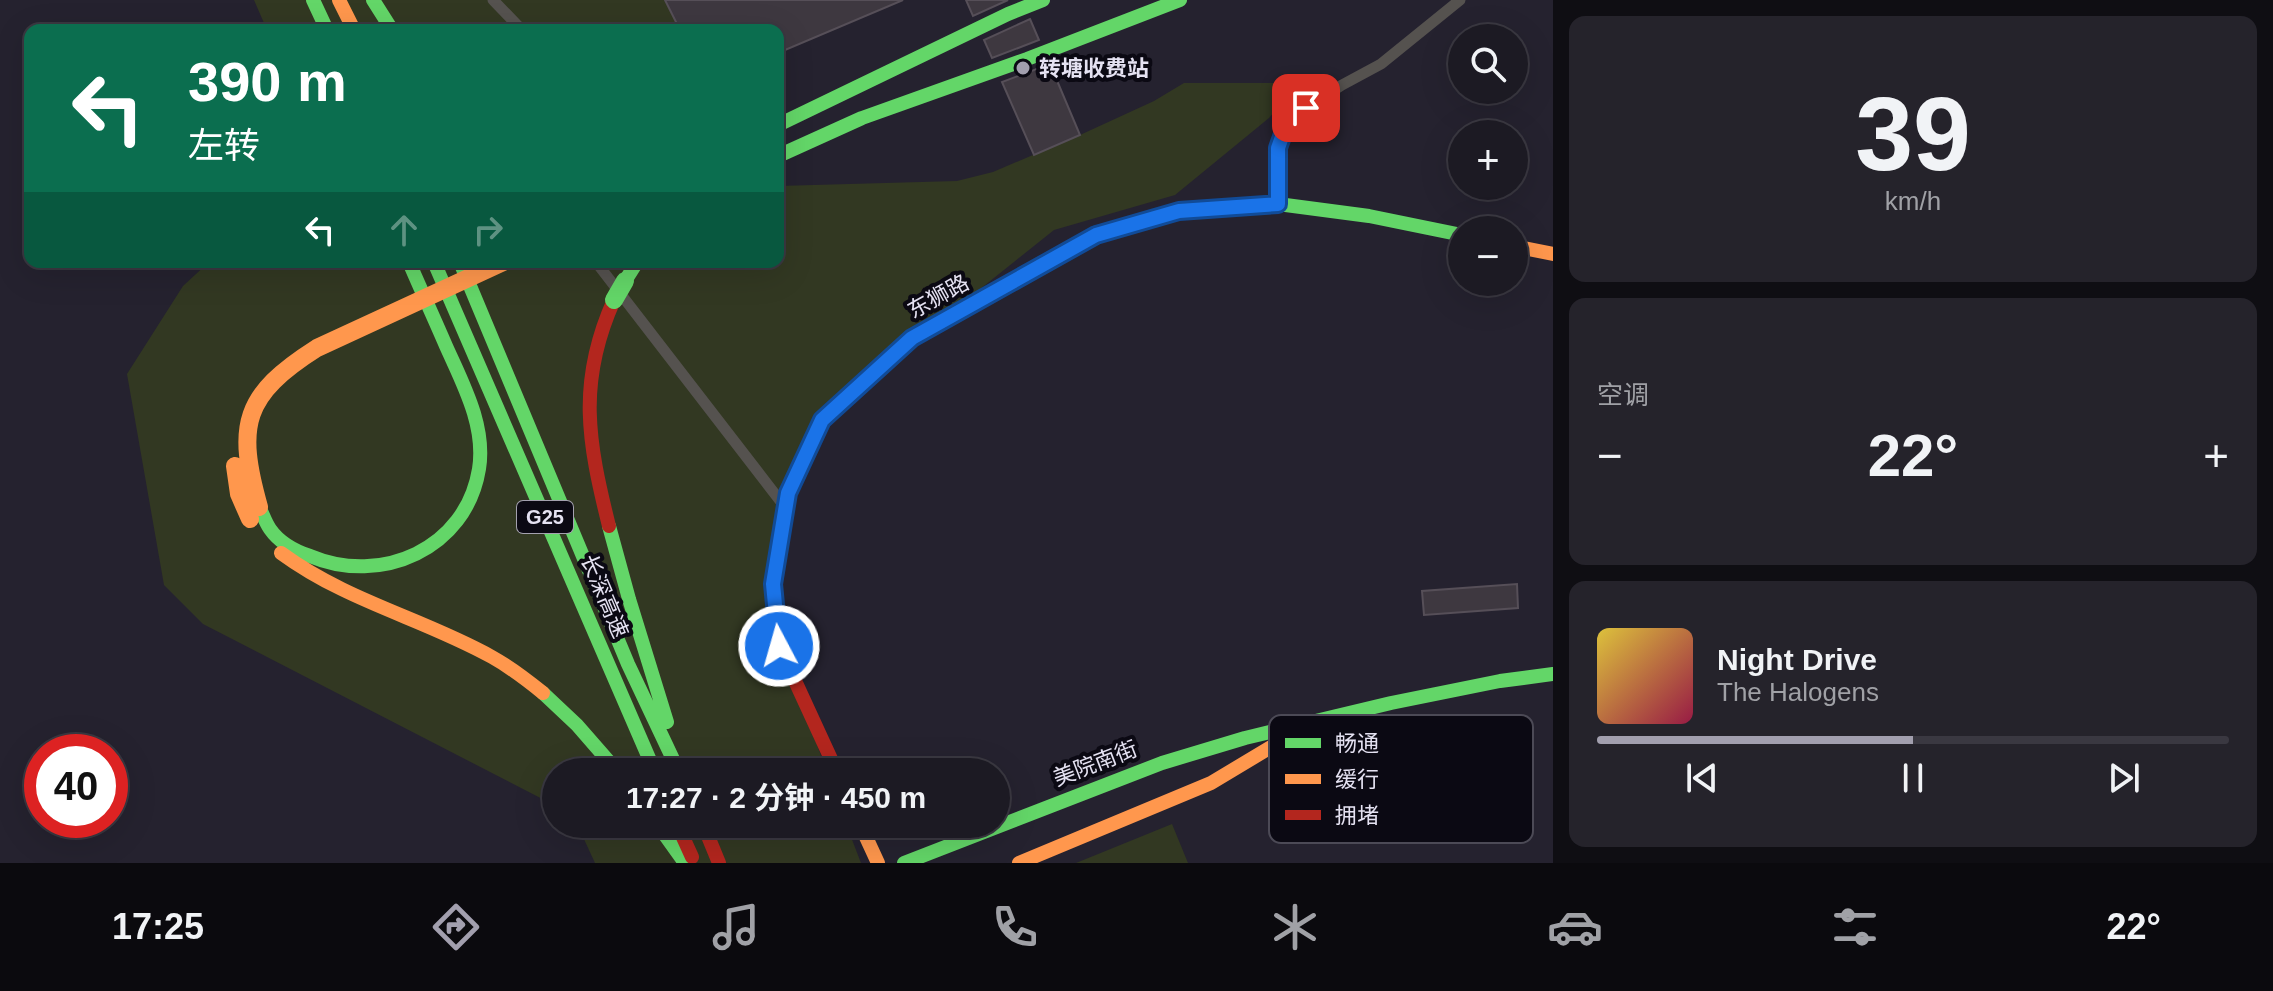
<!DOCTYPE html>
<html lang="zh">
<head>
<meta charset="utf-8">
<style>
	:root { --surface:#1c1a23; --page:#25232b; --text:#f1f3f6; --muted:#a0a1a6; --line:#3a3841; --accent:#a29fae }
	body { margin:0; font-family:Arial,"Noto Sans SC",sans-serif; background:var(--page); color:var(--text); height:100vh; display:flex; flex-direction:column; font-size:30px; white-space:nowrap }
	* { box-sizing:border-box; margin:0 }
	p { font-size:26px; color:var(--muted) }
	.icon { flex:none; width:44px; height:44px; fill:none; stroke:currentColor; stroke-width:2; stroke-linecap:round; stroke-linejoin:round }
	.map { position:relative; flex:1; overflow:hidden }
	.details { display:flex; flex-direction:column; gap:16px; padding:16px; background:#0f0e13; width:720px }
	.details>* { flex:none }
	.hud { position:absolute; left:24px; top:24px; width:760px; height:244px; border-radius:16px; box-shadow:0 8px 32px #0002,0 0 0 2px var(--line); background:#0b6e4f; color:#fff; overflow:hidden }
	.tools { position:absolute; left:1448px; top:24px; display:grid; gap:16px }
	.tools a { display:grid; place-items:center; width:80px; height:80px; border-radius:50%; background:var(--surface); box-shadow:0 8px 32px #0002,0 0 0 2px var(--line); font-size:40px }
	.speed { position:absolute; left:24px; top:734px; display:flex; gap:16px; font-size:40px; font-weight:700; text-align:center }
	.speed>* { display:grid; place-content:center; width:104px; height:104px; border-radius:50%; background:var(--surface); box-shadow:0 8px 32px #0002,0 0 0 2px var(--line); line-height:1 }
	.speed .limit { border:12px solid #d22; background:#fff; color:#111 }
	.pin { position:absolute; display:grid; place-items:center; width:68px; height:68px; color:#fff; margin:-34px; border-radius:16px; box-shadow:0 4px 12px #0006 }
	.me { position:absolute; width:88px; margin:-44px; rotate:354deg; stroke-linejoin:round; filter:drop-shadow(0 0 6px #0008) }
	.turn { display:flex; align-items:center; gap:28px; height:168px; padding:0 32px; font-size:36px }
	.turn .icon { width:104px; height:104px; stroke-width:2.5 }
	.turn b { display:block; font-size:56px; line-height:68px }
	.lanes { display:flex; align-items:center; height:76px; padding:0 32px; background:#0003; justify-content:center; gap:40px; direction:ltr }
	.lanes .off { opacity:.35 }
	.big { font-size:60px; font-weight:700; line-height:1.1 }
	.details .card { flex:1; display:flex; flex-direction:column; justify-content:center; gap:12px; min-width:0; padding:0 28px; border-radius:16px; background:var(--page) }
	.details .dial { align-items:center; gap:0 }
	.dial b { font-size:104px; line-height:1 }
	.song { display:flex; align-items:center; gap:24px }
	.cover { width:96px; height:96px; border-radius:12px; background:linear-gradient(135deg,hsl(50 70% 55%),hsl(340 70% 35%)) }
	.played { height:8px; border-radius:4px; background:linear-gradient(90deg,var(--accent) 50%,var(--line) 50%) }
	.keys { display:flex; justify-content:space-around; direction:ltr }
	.heat { display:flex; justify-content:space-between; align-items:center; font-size:44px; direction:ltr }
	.trip { position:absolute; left:542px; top:758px; width:468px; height:80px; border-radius:40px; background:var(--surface); box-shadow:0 8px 32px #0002,0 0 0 2px var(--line); font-weight:700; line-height:80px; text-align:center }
	.tabs { display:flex; height:128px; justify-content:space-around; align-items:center; background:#0b0a0e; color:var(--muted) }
	.tabs .icon { width:56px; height:56px }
	.tabs .selected { color:var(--accent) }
	.tabs b { font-size:36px; color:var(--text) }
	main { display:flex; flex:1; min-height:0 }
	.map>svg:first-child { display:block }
	.green { fill:#323822 }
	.building { fill:#3e3840; stroke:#564f58; stroke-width:2 }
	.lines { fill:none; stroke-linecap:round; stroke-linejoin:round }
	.street { stroke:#55524f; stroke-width:11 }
	.fast { stroke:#63d668; stroke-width:14 }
	.slow { stroke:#ff974d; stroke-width:14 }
	.jam { stroke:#b3261e; stroke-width:14 }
	.fast-bridge { stroke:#63d668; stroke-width:18 }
	.slow-bridge { stroke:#ff974d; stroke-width:18 }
	.route-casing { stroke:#114b97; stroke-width:20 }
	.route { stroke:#1a73e8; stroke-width:14 }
	.poi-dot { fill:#a29fae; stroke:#0b0913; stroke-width:3 }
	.labels { text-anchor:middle; stroke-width:8; stroke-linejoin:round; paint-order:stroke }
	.shield { fill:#0b0913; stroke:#a4a1af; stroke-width:2 }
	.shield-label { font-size:20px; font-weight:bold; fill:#e5e2f2 }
	.poi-label { font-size:22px; font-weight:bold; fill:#e5e2f2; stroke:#0b0913; text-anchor:start }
	.street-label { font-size:22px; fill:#e5e2f2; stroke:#0b0913 }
	.key { fill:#0b0913; stroke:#4c4a56; stroke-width:2 }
	.key-label { font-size:22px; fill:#e5e2f2 }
</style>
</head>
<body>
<main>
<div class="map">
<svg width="1553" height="863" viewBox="0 0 1553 863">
	<rect width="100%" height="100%" fill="#25222f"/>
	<path class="green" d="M 254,0 L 665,0 L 680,30 L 267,30 Z
		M 1184,83 L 1300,83 L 1269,118 L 1175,195 L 1054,230 L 935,325 L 822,420 L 785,507 L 773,584 L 790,671 L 827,772 L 556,772 L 556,806 L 203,624 L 164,585 L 127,374 L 183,286 L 209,262 L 778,262 L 778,186 L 957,181 L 993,172 L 1080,135 L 1154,101 Z
		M 577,824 L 846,824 L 861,863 L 595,863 Z
		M 1172,824 L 1188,863 L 1076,863 Z"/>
	<path class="building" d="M 665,0 L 903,0 L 778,53 L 778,30 L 680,30 Z
		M 966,0 L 1008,0 L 973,16 Z
		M 1030,19 L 1039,40 L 992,58 L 984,40 Z
		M 1050,64 L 1080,135 L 1034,155 L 1002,82 Z
		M 1517,584 L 1518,608 L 1424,615 L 1422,591 Z"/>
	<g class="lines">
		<path class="street" d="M 493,0 L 522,30
			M 1278,204 L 1278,148 L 1288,120 L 1342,85 L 1381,64 L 1460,0
			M 596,262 L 785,507"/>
		<path class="fast" d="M 313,0 L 327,30
			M 373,0 L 392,30
			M 778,125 L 1008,14 L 1043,0
			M 778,156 L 862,118 L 1027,59 L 1180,0
			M 434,262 L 655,772
			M 460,262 L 628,664 L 679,772
			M 1048,262 L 1096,235 L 1179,211 L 1278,204 L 1369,216 L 1462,235
			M 625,281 L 637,262
			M 259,507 C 263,514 265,522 270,529 C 279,542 295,551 310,556 C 381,586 466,549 479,469 C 486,426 463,384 446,346 C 434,318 421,290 409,262
			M 609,526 L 629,599 L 667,722
			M 543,693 L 577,725 L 618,772
			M 657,824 L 685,863
			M 904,863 L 1162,763 L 1245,738 L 1391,703 L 1500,681 L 1553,674"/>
		<path class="slow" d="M 339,0 L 354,30
			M 1514,246 L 1553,254
			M 778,552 L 788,493 L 822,420 L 912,338 L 1048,262
			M 281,553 C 348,602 422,618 492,657 C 510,667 527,680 543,693
			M 860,824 L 878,863
			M 1019,863 L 1211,783 L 1296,732"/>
		<path class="jam" d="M 609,526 C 588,442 577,382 614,300
			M 778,552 L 773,584 L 779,646 L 837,772
			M 677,824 L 692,857
			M 703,824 L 719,863"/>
		<path class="fast-bridge" d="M 614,300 L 625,281"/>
		<path class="slow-bridge" d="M 235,466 L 239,494 L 250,519
			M 259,507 C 236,425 243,395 317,348 L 503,262"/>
	</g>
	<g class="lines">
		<defs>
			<path id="route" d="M 779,646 L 773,584 L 788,493 L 822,420 L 912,338 L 1096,235 L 1179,211 L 1278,204 L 1278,148 L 1288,120 L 1306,108"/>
		</defs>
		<use href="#route" class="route-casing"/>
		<use href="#route" class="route"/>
	</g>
	<circle class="poi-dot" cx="1023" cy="68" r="8"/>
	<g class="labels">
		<rect class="shield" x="517" y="501" width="56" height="32" rx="6"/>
		<g class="shield-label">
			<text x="545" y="524">G25</text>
		</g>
		<g class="poi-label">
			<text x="1039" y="76">转塘收费站</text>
		</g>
		<g class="street-label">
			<text transform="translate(938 296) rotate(-29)" y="8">东狮路</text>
			<text transform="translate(605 596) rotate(67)" y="8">长深高速</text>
			<text transform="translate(1095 763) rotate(-21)" y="8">美院南街</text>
		</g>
	</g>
	<rect x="1269" y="715" width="264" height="128" rx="12" class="key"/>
	<rect x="1285" y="738" width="36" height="10" fill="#63d668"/>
	<rect x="1285" y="774" width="36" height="10" fill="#ff974d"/>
	<rect x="1285" y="810" width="36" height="10" fill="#b3261e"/>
	<g class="key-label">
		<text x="1335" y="751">畅通</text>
		<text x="1335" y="787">缓行</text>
		<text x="1335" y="823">拥堵</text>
	</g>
</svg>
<div class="tools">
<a><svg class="icon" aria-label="search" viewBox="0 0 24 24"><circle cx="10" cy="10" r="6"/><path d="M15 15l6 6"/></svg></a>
<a>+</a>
<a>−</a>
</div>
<div class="speed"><div class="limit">40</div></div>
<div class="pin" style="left:1306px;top:108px;background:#d93025"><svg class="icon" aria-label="arrive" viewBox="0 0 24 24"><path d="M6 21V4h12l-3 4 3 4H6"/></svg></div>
<svg class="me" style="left:779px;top:646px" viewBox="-20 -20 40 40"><circle r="17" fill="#1a73e8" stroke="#fff" stroke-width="3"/><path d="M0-11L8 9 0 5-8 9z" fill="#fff"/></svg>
<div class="trip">17:27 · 2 分钟 · 450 m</div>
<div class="hud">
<div class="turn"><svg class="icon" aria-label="left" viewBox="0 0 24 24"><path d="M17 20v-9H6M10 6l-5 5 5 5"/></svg><div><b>390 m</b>左转</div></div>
<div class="lanes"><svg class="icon" aria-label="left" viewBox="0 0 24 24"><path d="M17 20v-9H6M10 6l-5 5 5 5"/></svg><svg class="icon off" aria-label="ahead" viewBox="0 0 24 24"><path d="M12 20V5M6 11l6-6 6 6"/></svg><svg class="icon off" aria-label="right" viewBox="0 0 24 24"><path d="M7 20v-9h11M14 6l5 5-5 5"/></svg></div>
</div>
</div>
<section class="details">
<div class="card dial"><b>39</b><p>km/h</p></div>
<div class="card"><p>空调</p>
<div class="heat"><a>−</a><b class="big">22°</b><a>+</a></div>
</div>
<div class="card">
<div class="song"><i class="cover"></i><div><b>Night Drive</b><p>The Halogens</p></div></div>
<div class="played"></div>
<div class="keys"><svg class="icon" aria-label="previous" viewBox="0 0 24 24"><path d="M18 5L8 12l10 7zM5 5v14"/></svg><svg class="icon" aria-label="pause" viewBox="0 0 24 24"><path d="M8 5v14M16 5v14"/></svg><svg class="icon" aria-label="next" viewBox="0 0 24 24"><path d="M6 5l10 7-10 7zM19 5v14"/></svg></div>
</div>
</section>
</main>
<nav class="tabs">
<b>17:25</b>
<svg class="icon selected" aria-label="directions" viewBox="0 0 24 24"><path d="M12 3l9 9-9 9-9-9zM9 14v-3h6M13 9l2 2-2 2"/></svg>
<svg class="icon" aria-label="music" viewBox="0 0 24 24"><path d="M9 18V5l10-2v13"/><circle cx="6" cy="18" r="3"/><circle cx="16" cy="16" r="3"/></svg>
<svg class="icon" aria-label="phone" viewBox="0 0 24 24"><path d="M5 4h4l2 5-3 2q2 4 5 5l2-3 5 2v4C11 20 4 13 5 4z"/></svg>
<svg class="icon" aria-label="climate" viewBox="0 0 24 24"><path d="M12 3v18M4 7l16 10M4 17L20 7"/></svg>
<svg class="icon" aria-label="car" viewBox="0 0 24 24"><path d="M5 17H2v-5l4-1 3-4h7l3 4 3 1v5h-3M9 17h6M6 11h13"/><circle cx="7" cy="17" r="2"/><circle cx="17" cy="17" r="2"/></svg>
<svg class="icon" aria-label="filters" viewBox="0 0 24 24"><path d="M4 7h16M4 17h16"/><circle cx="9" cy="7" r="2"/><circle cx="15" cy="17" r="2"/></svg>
<b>22°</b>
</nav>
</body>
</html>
